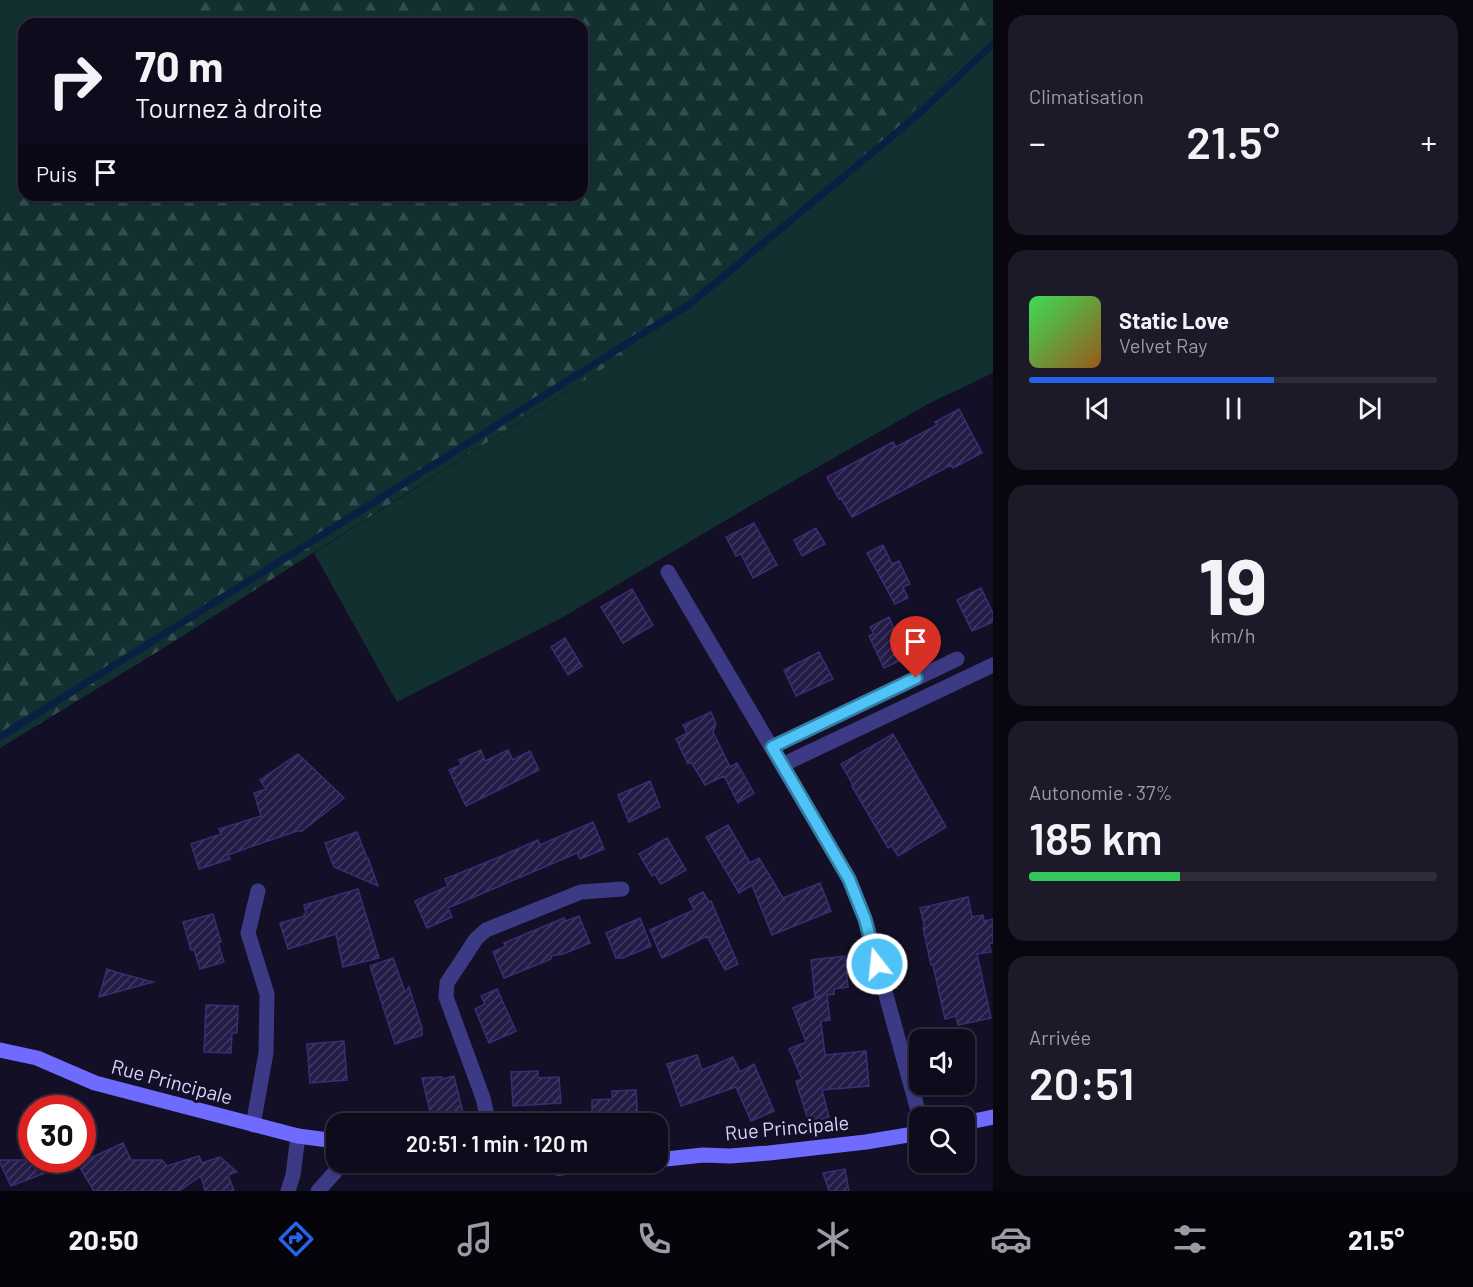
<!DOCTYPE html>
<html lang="fr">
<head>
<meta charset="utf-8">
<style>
	:root { --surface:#0e0b1c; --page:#1c1929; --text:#f1f3f6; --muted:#9b9ba3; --line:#2e2b3b; --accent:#2563eb }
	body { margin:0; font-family:Barlow,sans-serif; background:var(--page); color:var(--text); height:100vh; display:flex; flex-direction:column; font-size:22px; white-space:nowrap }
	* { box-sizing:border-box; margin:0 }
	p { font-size:20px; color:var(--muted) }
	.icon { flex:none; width:33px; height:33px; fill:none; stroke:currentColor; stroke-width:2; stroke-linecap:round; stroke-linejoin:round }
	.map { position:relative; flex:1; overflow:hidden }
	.panel { display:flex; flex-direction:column; gap:15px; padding:15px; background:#08060f; width:480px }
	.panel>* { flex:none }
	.hud { position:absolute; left:18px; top:18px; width:570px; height:183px; border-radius:18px; box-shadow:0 2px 4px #0004,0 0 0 2px var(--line); background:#0e0b1c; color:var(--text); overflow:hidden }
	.tools { position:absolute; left:909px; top:1029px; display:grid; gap:12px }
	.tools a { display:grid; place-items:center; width:66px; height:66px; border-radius:12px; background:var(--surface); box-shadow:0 2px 4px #0004,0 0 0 2px var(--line); font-size:30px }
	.speed { position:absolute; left:18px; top:1095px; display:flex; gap:12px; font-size:30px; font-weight:700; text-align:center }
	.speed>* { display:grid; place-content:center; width:78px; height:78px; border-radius:50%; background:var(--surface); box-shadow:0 2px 4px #0004,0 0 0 2px var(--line); line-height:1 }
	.speed .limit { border:9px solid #d22; background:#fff; color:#111 }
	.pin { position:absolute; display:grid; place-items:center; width:51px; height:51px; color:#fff; margin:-62px -26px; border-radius:50% 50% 50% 0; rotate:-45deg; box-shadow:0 0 6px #0007 }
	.pin .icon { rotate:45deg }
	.me { position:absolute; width:66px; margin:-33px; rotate:344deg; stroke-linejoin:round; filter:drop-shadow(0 0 4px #0008) }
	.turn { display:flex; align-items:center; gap:21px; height:126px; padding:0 18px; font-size:27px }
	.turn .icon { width:78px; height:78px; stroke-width:2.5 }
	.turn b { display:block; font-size:42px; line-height:51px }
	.then { display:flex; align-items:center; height:57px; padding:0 18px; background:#0003; gap:12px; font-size:22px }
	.big { font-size:45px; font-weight:600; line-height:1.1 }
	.panel .tile { flex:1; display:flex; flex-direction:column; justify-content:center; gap:9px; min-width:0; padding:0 21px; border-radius:18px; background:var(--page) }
	.panel .dial { align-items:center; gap:0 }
	.dial b { font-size:78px; line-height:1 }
	.song { display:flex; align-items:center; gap:18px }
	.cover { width:72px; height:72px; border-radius:9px; background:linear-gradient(135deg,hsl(130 70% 55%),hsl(30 70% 35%)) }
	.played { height:6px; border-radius:3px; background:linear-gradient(90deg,var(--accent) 60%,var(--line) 60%) }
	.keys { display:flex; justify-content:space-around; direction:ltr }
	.heat { display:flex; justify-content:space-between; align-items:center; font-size:33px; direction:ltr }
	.charge { height:9px; border-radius:4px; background:linear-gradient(90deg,#34c759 37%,var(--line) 0) }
	.trip { position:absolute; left:326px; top:1113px; width:342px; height:60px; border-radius:18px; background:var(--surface); box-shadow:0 2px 4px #0004,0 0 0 2px var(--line); font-weight:600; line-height:60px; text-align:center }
	.dock { display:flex; height:96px; justify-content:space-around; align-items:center; background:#06040b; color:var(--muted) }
	.dock .icon { width:42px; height:42px }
	.dock .active { color:var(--accent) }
	.dock b { font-size:27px; color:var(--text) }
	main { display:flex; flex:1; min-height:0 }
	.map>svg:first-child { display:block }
	.grass { fill:#12302f }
	.forest { fill:url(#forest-firs) }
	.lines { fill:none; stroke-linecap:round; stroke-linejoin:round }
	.stream { stroke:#0a1f44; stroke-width:7 }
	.building { fill:url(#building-hatch); stroke:#3b2d73; stroke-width:1.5 }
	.street { stroke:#3d3a85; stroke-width:15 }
	.secondary { stroke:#6f6bff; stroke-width:15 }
	.route-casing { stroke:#337fa1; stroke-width:15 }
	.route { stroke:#4fc3f7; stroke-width:10 }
	.labels { text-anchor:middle; stroke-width:6; stroke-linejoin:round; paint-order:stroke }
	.street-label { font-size:20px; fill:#d9d4ff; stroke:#130f26 }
</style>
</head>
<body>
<main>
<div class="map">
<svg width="993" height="1191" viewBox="0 0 993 1191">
	<defs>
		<pattern id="forest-firs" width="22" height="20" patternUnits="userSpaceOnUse" patternTransform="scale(1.5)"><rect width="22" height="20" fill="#12302f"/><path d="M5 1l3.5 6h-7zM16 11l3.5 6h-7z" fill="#344d4e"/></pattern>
		<pattern id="building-hatch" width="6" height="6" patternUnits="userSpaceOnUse" patternTransform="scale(1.5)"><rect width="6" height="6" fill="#241b47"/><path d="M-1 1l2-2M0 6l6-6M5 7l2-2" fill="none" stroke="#433b63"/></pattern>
	</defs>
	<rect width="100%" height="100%" fill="#130f26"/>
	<path class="grass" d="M 0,0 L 187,0 L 167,24 L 24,24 L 24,193 L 0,220 Z
		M 993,31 L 993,373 L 928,404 L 755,503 L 563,617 L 397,702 L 314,553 L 631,351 L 842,183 Z"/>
	<path class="forest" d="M 187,0 L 993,0 L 993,31 L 842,183 L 631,351 L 157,652 L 0,748 L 0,220 L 24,193 L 24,195 L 582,195 L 582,24 L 167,24 Z"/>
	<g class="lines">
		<path class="stream" d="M 0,737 L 690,304 L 912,120 L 993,44"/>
	</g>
	<path class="building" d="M 959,409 L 982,453 L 953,468 L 951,465 L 852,517 L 841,498 L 839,499 L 827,477 L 893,442 L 896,447 L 937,425 L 935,422 Z
		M 754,523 L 777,565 L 753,578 L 741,554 L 736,556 L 726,537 Z
		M 816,528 L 825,544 L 802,556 L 794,540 Z
		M 883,545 L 892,564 L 899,561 L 910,584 L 903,587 L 908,598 L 895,604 L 867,553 Z
		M 981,588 L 993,613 L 993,622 L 972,631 L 957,600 Z
		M 632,589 L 653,625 L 623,643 L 601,607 Z
		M 889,617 L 896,634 L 908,638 L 905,645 L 910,656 L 884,668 L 869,636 L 874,634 L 870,627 Z
		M 565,638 L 582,666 L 568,675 L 551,647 Z
		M 819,652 L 833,679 L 796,696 L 784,670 Z
		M 711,712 L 716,724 L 713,732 L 730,767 L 737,763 L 754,793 L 738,803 L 724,776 L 705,785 L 691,762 L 688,764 L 676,739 L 687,733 L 683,725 Z
		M 893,734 L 946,827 L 898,856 L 892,846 L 888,848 L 852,786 L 853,785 L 841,764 Z
		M 481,750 L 485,761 L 508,750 L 513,760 L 530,751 L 539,770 L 466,806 L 449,770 L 461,765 L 459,760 Z
		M 298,754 L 344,798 L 302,831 L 297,831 L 247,848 L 228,855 L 230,859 L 199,869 L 191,844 L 221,834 L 219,829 L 261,816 L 254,793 L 266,789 L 260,780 Z
		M 650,781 L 660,807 L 629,822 L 618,795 Z
		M 593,822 L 604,849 L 580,859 L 577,853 L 448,908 L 452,917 L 427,928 L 415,901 L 448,886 L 445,879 L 497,858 L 538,840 L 540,845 Z
		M 728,825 L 750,863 L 759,858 L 783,898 L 820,883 L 831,911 L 772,935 L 752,885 L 739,893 L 706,837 Z
		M 357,832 L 367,858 L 368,858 L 378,886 L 334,867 L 325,843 Z
		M 667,838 L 686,870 L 661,884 L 655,874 L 652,876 L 639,854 Z
		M 358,889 L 379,958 L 343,967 L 336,934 L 288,949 L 280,923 L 305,916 L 304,914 L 306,913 L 304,905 Z
		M 703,892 L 709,902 L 711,901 L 738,964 L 725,970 L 707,936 L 677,951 L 662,958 L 650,930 L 694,910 L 689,899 Z
		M 968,897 L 972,917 L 983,915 L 984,921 L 993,919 L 993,943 L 989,944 L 991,952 L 977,954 L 991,1018 L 958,1025 L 956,1016 L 945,1019 L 933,965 L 931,965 L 923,928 L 925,928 L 920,908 Z
		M 213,914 L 221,942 L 218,943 L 224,962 L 200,969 L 194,950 L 191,950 L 183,922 Z
		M 579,916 L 590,943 L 563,954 L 551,956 L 551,959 L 504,978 L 493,952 L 506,946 L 504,943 L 564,918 L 566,921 Z
		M 640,918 L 651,946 L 623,958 L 616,958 L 606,933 Z
		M 845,956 L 848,987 L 834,989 L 834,994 L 827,995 L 830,1020 L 821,1021 L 825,1055 L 866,1051 L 869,1086 L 822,1090 L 829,1117 L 809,1123 L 796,1081 L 802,1079 L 789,1049 L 806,1042 L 793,1008 L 821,996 L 815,997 L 811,960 Z
		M 393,958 L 405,992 L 409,987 L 422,1028 L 422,1035 L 395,1044 L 370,966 Z
		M 107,969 L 119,973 L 153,982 L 99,997 Z
		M 497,989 L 516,1031 L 489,1043 L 475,1009 L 485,1004 L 481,996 Z
		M 206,1005 L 238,1006 L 237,1033 L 232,1033 L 231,1053 L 204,1052 Z
		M 344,1041 L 347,1080 L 310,1083 L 307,1044 Z
		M 697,1055 L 702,1070 L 733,1057 L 740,1072 L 754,1064 L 774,1111 L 751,1121 L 736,1087 L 681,1106 L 667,1064 Z
		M 538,1071 L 538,1078 L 559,1077 L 561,1103 L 513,1106 L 511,1072 Z
		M 454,1076 L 464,1117 L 433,1124 L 422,1078 L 442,1077 L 442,1079 Z
		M 636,1090 L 638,1124 L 592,1124 L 592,1100 L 612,1099 L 612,1091 Z
		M 123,1143 L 131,1160 L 162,1160 L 167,1166 L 199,1156 L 202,1163 L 220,1157 L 237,1172 L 228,1175 L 234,1191 L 205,1191 L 201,1176 L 179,1191 L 94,1191 L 76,1161 L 11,1186 L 0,1163 L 0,1160 L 86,1160 Z
		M 845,1169 L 849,1191 L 829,1191 L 823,1173 Z"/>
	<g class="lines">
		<path class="street" d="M 668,572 L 849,879 L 865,919 L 920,1118
			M 772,747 L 957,659
			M 782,765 L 993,665
			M 489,1124 L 483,1098 L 446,997 L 447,983 L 476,939 L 486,930 L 581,892 L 622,889
			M 253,1125 L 266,1053 L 267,994 L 248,933 L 258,891
			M 288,1191 L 293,1175 L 298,1136
			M 318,1191 L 344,1162"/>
		<path class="secondary" d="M 0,1050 L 37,1058 L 95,1083 L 298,1136 L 336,1141
			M 964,1123 L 993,1117
			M 657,1160 L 703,1155 L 730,1156 L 769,1153 L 866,1142 L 920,1133
			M 509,1162 L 559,1168 L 630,1162"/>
	</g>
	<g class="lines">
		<defs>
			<path id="route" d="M 877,964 L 865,919 L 849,879 L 772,747 L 916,678"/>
		</defs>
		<use href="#route" class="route-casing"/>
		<use href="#route" class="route"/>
	</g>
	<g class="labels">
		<g class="street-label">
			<text transform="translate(172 1082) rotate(15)" y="7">Rue Principale</text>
			<text transform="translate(787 1128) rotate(-5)" y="7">Rue Principale</text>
		</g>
	</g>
</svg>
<div class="tools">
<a><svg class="icon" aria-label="sound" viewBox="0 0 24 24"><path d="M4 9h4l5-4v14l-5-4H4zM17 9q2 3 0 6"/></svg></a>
<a><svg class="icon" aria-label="search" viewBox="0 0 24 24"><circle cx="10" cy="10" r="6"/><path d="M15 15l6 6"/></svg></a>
</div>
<div class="speed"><div class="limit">30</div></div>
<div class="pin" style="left:916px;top:678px;background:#d93025"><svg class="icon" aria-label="arrive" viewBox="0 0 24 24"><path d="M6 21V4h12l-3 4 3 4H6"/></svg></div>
<svg class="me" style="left:877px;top:964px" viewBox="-20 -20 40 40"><circle r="17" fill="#4fc3f7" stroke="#fff" stroke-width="3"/><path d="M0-11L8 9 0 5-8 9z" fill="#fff"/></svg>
<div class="trip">20:51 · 1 min · 120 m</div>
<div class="hud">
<div class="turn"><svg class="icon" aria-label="right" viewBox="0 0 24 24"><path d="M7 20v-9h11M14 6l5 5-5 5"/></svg><div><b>70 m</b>Tournez à droite</div></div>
<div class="then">Puis<svg class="icon" aria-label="arrive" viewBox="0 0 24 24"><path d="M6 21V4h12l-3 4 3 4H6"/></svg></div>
</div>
</div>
<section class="panel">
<div class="tile"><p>Climatisation</p>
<div class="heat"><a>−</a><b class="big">21.5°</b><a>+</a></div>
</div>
<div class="tile">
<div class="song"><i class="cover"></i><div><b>Static Love</b><p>Velvet Ray</p></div></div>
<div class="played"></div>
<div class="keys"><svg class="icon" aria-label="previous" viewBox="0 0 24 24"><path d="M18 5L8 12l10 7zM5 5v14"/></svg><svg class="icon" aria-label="pause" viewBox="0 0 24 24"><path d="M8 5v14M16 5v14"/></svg><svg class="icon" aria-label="next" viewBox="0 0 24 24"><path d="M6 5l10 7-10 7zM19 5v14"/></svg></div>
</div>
<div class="tile dial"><b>19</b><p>km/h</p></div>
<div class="tile"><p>Autonomie · 37%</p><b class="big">185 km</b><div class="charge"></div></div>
<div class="tile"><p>Arrivée</p><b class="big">20:51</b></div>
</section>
</main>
<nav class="dock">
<b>20:50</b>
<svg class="icon active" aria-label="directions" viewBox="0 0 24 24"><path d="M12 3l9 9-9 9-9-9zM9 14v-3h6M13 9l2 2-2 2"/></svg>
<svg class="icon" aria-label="music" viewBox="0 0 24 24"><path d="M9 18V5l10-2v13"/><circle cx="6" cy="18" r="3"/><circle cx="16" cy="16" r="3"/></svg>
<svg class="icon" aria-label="phone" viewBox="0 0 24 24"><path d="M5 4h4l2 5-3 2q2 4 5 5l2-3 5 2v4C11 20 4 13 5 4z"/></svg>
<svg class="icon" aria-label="climate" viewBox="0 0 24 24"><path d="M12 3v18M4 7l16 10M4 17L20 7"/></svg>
<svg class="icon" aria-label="car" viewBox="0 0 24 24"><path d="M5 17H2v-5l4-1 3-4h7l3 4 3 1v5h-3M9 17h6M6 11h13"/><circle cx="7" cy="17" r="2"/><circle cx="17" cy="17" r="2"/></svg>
<svg class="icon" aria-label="filters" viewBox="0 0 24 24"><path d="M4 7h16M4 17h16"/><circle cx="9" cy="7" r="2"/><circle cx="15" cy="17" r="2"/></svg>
<b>21.5°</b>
</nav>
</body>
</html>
